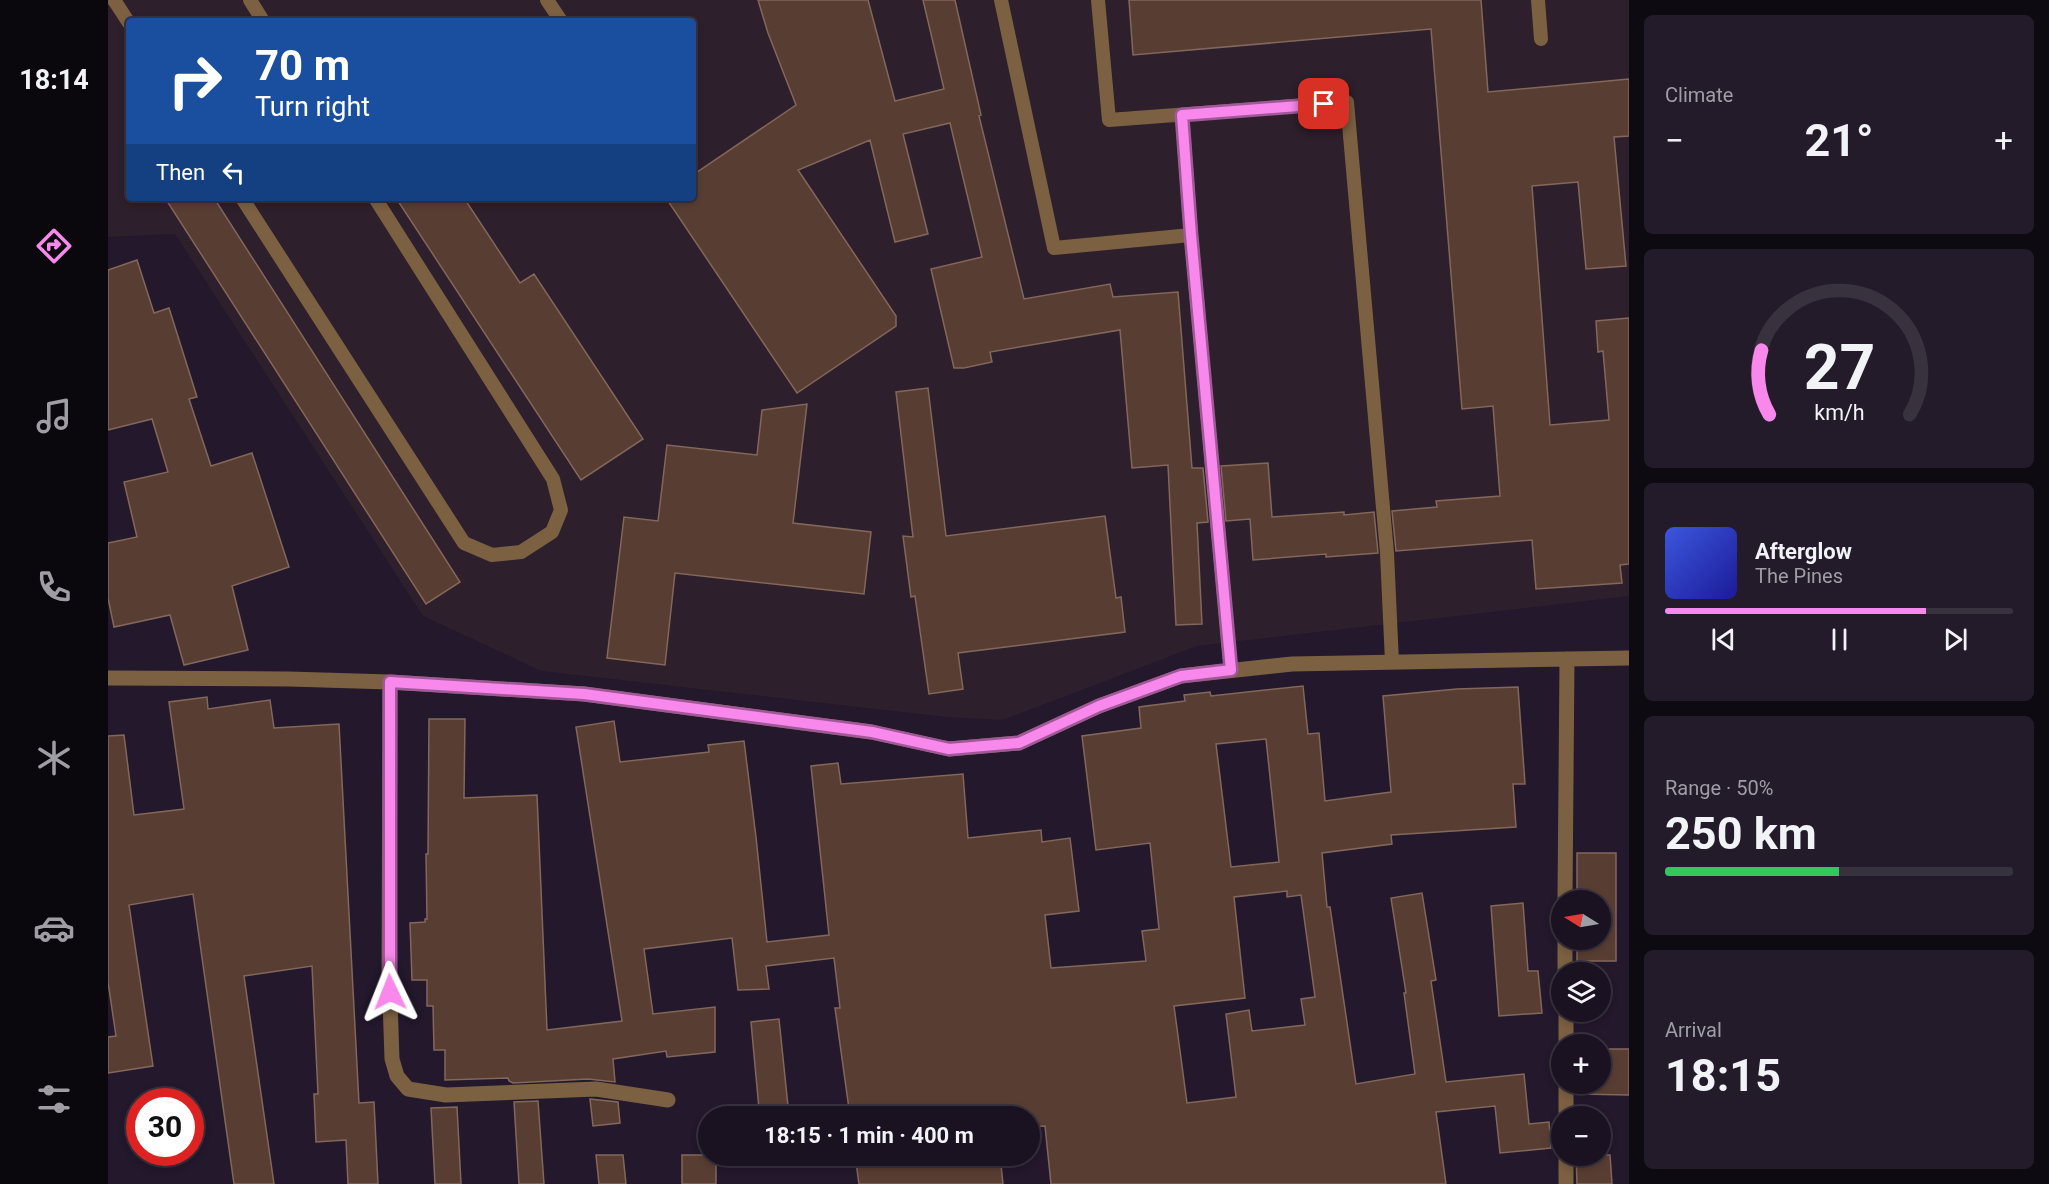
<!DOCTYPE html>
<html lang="en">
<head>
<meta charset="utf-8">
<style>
	:root { --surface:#1a1221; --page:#231b2a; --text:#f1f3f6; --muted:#9f9ea5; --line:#38323f; --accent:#f888eb }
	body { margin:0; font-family:Roboto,sans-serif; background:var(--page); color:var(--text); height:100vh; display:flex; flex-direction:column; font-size:22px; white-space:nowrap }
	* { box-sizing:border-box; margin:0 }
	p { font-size:20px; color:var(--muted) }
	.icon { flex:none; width:33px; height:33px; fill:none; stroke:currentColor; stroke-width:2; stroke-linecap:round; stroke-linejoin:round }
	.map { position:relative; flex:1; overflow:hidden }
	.sheet { display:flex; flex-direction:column; gap:15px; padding:15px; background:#0e0a12; width:420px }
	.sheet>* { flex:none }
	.banner { position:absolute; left:18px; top:18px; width:570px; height:183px; border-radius:6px; box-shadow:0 3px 9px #0003,0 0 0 2px var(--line); background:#1a4fa0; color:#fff; overflow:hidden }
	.needle { width:39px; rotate:281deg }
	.buttons { position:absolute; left:1443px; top:890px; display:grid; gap:12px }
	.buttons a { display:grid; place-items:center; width:60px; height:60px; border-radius:50%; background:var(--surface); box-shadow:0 3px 9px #0003,0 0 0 2px var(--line); font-size:30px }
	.speed { position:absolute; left:18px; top:1088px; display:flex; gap:12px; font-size:30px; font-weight:700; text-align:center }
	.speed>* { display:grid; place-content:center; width:78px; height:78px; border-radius:50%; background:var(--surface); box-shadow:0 3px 9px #0003,0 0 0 2px var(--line); line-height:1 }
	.speed .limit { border:9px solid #d22; background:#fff; color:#111 }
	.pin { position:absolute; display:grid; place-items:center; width:51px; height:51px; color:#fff; margin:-26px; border-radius:12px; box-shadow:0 3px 9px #0006 }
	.me { position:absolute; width:66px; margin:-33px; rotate:358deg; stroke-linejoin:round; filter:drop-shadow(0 0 4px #0008) }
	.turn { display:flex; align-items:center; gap:21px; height:126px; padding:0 30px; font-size:27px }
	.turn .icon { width:78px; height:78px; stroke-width:2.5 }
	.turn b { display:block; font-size:42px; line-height:51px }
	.then { display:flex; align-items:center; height:57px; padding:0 30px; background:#0003; gap:12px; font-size:22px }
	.big { font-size:45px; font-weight:700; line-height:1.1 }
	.sheet .card { flex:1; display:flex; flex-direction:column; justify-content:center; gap:9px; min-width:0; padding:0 21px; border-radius:9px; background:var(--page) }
	.sheet .dial { align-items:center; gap:0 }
	.dial svg { height:156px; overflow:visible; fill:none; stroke:var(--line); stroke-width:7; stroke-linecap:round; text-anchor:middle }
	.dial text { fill:var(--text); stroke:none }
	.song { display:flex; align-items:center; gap:18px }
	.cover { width:72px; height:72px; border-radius:9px; background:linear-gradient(135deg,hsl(230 70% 55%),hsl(240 70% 35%)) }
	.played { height:6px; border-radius:3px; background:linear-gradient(90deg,var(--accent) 75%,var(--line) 75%) }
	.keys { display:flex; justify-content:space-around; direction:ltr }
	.heat { display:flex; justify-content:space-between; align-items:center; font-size:33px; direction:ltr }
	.charge { height:9px; border-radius:4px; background:linear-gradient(90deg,#34c759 50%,var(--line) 0) }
	.trip { position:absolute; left:590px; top:1106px; width:342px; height:60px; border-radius:30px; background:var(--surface); box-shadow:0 3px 9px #0003,0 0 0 2px var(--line); font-weight:700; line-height:60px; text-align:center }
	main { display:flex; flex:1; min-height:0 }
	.dock { display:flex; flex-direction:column; width:108px; justify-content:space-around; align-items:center; background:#0a070d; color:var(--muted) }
	.dock .icon { width:42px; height:42px }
	.dock .active { color:var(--accent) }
	.dock b { font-size:27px; color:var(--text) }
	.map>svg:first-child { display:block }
	.industrial { fill:#2d1f2b; fill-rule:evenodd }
	.building { fill:#583d32; stroke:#84675b; stroke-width:1.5; fill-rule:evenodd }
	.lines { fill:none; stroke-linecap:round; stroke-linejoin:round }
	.service { stroke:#7b6041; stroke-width:14 }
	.minor { stroke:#7b6041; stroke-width:15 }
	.route-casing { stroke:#a15899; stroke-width:15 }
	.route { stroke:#f888eb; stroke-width:10 }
</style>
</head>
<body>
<main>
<nav class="dock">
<b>18:14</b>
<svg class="icon active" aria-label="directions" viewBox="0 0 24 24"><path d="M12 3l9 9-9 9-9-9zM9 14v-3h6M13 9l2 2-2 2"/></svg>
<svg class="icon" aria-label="music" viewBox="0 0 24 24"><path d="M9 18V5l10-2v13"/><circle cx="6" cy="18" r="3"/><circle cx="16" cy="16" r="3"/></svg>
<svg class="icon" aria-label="phone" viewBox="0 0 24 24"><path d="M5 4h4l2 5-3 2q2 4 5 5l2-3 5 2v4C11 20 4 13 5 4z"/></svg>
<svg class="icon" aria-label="climate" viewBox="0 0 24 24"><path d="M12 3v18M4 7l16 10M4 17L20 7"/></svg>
<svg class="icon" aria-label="car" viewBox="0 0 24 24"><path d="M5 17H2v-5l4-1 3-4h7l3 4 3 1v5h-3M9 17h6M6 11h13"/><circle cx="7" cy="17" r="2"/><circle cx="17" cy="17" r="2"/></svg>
<svg class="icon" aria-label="filters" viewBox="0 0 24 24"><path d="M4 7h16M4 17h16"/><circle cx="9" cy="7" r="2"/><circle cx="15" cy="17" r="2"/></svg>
</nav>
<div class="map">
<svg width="1521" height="1184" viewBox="0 0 1521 1184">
	<rect width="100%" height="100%" fill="#23182c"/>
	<path class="industrial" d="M 0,0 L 1521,0 L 1521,596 L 1089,646 L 895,720 L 838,717 L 433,671 L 315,616 L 67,234 L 0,237 ZM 21,21 L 585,21 L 585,198 L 21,198 Z"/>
	<path class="building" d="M 650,0 L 760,0 L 787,101 L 836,89 L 815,0 L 847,0 L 873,115 L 871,116 L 916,299 L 1002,284 L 1005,297 L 1070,292 L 1084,468 L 1095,468 L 1100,522 L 1089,523 L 1094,624 L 1068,625 L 1060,465 L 1024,468 L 1012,330 L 882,352 L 884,362 L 856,368 L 846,368 L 823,269 L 874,257 L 842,123 L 795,134 L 820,234 L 787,242 L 762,140 L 690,170 L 788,316 L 788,326 L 689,393 L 558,198 L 585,198 L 585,175 L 688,105 L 660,33 Z
		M 1021,0 L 1373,0 L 1380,92 L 1521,79 L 1521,136 L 1506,137 L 1518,266 L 1478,269 L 1470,182 L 1424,186 L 1442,425 L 1501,420 L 1495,351 L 1490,352 L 1488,321 L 1521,318 L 1521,564 L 1512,565 L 1514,583 L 1428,589 L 1424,540 L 1288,551 L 1284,511 L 1329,507 L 1328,501 L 1392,496 L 1385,406 L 1354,409 L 1323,29 L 1025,55 Z
		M 57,198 L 106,198 L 352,582 L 318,604 Z
		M 288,198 L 356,198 L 412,283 L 426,274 L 535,439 L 473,480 Z
		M 29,260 L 46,313 L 61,308 L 89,397 L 81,399 L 103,466 L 144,453 L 181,567 L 124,586 L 140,650 L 76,665 L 62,615 L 6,627 L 0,598 L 0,543 L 29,537 L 16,482 L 60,472 L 44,419 L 0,430 L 0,270 Z
		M 820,388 L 838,536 L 997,516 L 1008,598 L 1013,597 L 1017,632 L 850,653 L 855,689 L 821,694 L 807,596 L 803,597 L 795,536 L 805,537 L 788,392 Z
		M 699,404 L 685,523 L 763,532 L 756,594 L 567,573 L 557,665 L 499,658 L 516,517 L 550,521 L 559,445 L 649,455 L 654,410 Z
		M 1160,463 L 1164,517 L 1236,512 L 1236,515 L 1266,512 L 1270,553 L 1218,557 L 1218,554 L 1145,560 L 1142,519 L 1118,521 L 1113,466 Z
		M 1195,686 L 1200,734 L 1211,733 L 1217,801 L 1283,792 L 1275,696 L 1349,689 L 1410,687 L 1417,784 L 1405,784 L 1408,827 L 1283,835 L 1284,844 L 1214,853 L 1219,907 L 1222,907 L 1248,1084 L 1307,1074 L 1296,993 L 1298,993 L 1283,898 L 1314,893 L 1328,980 L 1323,981 L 1338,1082 L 1416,1074 L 1421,1124 L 1441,1122 L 1443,1148 L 1392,1153 L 1387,1106 L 1328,1112 L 1338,1184 L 943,1184 L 937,1126 L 921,1127 L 921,1116 L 742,1116 L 727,1008 L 732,1008 L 726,958 L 658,966 L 661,989 L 630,990 L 624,938 L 536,949 L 545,1014 L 607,1007 L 607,1052 L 559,1057 L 558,1051 L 505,1059 L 507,1082 L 480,1079 L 405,1083 L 401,1081 L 400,1078 L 337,1080 L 337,1050 L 326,1050 L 325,1006 L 319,1006 L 319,980 L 304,980 L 302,923 L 317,922 L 317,919 L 319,919 L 318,854 L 320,854 L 321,719 L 357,719 L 356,798 L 429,795 L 439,1030 L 514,1021 L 468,727 L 506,721 L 512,762 L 601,752 L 600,745 L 636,741 L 648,837 L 659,942 L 721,935 L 703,766 L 730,763 L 733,784 L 855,774 L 860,838 L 933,830 L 934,842 L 962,838 L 971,911 L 937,915 L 943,968 L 1038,961 L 1034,931 L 1051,929 L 1042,843 L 988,850 L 974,736 L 1033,728 L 1031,707 L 1077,701 L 1076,695 L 1102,692 L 1103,696 ZM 1158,739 L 1171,862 L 1123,867 L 1108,744 ZM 1179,891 L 1179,897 L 1193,895 L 1207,997 L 1193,999 L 1197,1025 L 1144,1031 L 1141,1010 L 1118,1014 L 1128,1097 L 1079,1103 L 1066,1006 L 1137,998 L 1126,897 Z
		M 99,697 L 100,709 L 162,700 L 166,728 L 231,724 L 251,1103 L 266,1102 L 270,1184 L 240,1184 L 238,1140 L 208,1142 L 206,1094 L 210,1094 L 204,966 L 136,976 L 166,1184 L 126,1184 L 85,894 L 21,905 L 45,1066 L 0,1073 L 0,1037 L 8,1036 L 0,982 L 0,736 L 16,735 L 26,815 L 76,809 L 61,702 Z
		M 1469,853 L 1508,853 L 1508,961 L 1469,961 L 1469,939 L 1492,939 L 1492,900 L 1469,900 Z
		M 1415,903 L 1420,971 L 1430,971 L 1434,1013 L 1391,1016 L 1383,906 Z
		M 671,1019 L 680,1106 L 651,1109 L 643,1022 Z
		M 1492,1049 L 1521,1049 L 1521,1095 L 1471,1094 L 1471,1083 L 1492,1083 Z
		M 482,1099 L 510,1102 L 512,1123 L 485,1126 Z
		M 430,1101 L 436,1184 L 411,1184 L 406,1102 Z
		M 349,1107 L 353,1184 L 327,1184 L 323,1108 Z
		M 488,1155 L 515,1155 L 518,1184 L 491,1184 Z
		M 574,1155 L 608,1155 L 608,1184 L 574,1184 Z
		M 747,1155 L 892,1155 L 895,1184 L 751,1184 Z
		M 1468,1155 L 1502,1155 L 1504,1184 L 1469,1184 Z"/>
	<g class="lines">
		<path class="service" d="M 6,0 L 21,23
			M 142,0 L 155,21
			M 439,0 L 453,21
			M 893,0 L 946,248 L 1083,235 L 1123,671
			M 990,0 L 1001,120 L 1239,102 L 1279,553 L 1284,662
			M 1430,0 L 1433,39
			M 1074,115 L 1083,235
			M 134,198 L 356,543 L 384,555 L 413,552 L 444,532 L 453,510 L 445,479 L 267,198"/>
		<path class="minor" d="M 0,678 L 181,679 L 282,682 L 476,694 L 763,732 L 841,749 L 911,743 L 991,706 L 1073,676 L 1184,664 L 1521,658
			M 282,682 L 281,970 L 284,1059 L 289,1076 L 300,1089 L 338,1095 L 488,1089 L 560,1100
			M 1457,900 L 1459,659
			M 1457,939 L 1457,972
			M 1458,1011 L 1458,1044
			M 1458,1083 L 1458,1116
			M 1458,1155 L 1458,1184"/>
	</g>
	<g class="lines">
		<defs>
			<path id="route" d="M 282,992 L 282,682 L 476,694 L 764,732 L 841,749 L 911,743 L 991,706 L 1073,676 L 1123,670 L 1083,235 L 1074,115 L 1216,104"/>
		</defs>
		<use href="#route" class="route-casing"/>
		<use href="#route" class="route"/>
	</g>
</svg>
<div class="buttons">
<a><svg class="needle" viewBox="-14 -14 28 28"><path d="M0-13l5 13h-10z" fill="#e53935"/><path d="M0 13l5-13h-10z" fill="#9f9ea5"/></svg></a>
<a><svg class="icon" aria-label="layers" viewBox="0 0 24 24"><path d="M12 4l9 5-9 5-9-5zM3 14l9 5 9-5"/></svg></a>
<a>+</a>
<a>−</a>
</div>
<div class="speed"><div class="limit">30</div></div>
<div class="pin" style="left:1216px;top:104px;background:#d93025"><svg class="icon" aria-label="arrive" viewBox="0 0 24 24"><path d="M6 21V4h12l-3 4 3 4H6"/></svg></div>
<svg class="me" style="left:282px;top:992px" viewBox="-20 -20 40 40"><path d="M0-17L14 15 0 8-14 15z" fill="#f888eb" stroke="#fff" stroke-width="4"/></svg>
<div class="trip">18:15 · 1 min · 400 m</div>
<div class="banner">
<div class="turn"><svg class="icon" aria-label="right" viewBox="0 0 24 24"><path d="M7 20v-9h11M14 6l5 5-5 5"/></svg><div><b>70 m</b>Turn right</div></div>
<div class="then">Then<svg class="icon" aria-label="left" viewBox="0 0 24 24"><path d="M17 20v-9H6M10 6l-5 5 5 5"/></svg></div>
</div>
</div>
<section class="sheet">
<div class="card"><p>Climate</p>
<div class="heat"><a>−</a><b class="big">21°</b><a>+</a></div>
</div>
<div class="card dial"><svg viewBox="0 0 100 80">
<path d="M14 69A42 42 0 1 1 86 69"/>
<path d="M14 69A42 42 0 0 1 10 36" stroke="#f888eb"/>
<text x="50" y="56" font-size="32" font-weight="700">27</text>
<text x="50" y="72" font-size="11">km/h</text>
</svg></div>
<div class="card">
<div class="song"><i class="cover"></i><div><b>Afterglow</b><p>The Pines</p></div></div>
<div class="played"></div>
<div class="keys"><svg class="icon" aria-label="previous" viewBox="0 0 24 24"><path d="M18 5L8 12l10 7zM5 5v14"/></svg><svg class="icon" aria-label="pause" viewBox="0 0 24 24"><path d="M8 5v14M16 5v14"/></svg><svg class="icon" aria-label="next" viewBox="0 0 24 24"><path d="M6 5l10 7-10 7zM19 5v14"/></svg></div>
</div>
<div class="card"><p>Range · 50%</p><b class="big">250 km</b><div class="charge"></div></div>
<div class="card"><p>Arrival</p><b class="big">18:15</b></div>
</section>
</main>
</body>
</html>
